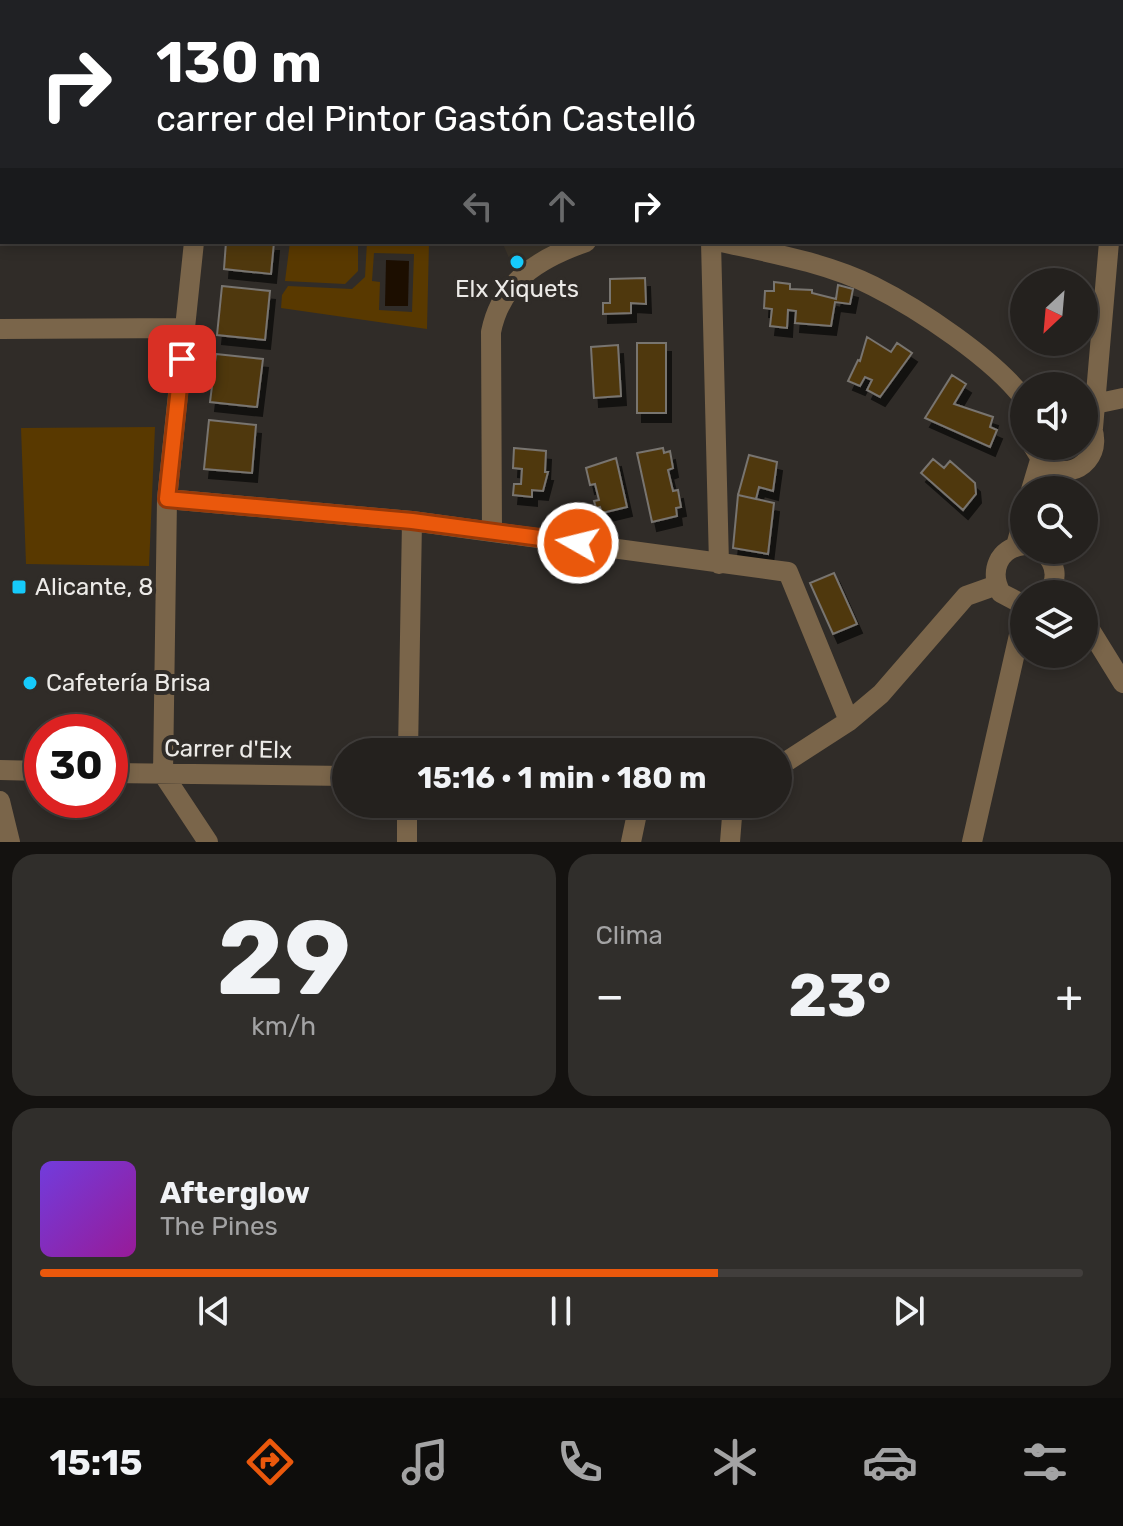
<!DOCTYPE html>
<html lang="es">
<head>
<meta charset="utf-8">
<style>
	:root { --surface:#24211e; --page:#302e2b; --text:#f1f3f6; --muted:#a3a3a4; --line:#413e3c; --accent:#ea580c }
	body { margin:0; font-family:Rubik,sans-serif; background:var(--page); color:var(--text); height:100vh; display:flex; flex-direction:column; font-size:30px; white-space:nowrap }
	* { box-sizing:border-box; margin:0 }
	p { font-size:26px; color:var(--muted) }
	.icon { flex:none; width:44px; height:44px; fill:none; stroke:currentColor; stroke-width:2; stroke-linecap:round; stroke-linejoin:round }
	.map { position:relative; height:842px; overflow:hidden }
	.drawer { display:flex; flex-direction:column; gap:12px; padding:12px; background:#141210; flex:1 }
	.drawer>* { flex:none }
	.banner { position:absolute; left:0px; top:0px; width:1124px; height:244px; box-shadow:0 4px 12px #0003,0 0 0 2px var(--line); background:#202124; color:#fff; overflow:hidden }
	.needle { width:52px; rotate:206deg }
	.tools { position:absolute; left:1010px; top:268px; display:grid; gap:16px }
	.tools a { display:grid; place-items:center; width:88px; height:88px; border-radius:50%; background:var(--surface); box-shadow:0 4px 12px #0003,0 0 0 2px var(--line); font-size:40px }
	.speed { position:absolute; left:24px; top:714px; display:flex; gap:16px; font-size:40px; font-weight:700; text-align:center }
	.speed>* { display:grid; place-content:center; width:104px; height:104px; border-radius:50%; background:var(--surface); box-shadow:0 4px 12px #0003,0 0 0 2px var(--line); line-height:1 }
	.speed .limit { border:12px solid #d22; background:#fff; color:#111 }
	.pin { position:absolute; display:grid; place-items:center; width:68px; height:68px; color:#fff; margin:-34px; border-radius:16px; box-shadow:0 4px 12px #0006 }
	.me { position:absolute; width:88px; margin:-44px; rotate:278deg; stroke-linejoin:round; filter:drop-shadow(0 0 6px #0008) }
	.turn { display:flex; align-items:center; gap:28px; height:168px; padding:0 24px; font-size:36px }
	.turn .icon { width:104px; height:104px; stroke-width:2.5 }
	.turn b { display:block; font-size:56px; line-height:68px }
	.lanes { display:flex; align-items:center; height:76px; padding:0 24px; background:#0003; justify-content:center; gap:40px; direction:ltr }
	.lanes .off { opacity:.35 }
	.big { font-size:60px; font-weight:700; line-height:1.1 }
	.drawer .card { flex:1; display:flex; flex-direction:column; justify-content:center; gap:12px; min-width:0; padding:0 28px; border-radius:24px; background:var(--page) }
	.drawer .dial { align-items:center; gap:0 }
	.dial b { font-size:104px; line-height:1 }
	.song { display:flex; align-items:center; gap:24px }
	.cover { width:96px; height:96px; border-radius:12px; background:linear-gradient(135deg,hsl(260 70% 55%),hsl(300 70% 35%)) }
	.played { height:8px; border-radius:4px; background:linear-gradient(90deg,var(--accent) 65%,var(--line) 65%) }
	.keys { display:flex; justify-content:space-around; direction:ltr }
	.heat { display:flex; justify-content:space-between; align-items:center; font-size:44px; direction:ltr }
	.drawer .tiles { flex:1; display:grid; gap:12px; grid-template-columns:1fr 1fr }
	.card:last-child { grid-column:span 2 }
	.trip { position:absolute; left:332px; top:738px; width:460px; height:80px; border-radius:40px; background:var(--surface); box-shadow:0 4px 12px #0003,0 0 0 2px var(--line); font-weight:700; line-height:80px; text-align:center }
	.menu { display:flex; height:128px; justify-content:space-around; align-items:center; background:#0e0d0c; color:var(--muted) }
	.menu .icon { width:56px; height:56px }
	.menu .selected { color:var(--accent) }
	.menu b { font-size:36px; color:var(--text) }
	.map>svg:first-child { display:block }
	.built { fill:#3a3329 }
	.green { fill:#593900; fill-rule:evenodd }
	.water { fill:#1c0e00 }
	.building { fill:#503710; stroke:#78746f; stroke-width:2; filter:url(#shadow) }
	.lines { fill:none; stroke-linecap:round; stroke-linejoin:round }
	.minor { stroke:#7a654a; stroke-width:20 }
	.route-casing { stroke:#983908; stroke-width:20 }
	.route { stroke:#ea580c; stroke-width:14 }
	.poi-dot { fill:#16cafb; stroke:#302c28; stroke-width:3 }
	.labels { text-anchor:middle; stroke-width:8; stroke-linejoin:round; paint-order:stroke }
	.poi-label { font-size:24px; fill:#eceae7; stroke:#302c28; text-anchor:start }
	.street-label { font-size:24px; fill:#eceae7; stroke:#302c28 }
</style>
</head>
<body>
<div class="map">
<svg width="1123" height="842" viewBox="0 0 1123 842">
	<defs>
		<filter id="shadow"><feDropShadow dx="5" dy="9" stdDeviation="0" flood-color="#0009"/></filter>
	</defs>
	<rect width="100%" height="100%" fill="#302c28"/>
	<path class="built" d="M 502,242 L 559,242 L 514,269 Z"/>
	<path class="green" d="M 360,0 L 997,0 L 988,2 Z
		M 290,242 L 358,242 L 358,271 L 345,284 L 285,281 Z
		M 367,242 L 429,242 L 427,329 L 281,308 L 282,295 L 288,286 L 352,289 L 365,277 ZM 374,253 L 414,254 L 412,312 L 379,310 L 380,282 L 372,281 Z
		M 155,427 L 149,566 L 26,564 L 21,428 Z"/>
	<path class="water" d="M 386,260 L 409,261 L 408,306 L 385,306 Z"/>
	<path class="building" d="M 237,0 L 355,0 L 355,2 L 237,2 Z
		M 522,0 L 671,0 L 672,2 L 522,2 Z
		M 226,242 L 274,242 L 271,274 L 224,269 Z
		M 645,278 L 646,304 L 631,303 L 631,313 L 603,314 L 603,303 L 610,303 L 610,279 Z
		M 774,282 L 790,284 L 790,289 L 812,290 L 812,293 L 836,299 L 838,285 L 853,289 L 850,304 L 835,302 L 831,326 L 795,323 L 796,311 L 788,310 L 787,328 L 770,326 L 772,309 L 764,308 L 765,291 L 774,291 Z
		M 222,286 L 270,291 L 265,340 L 217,335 Z
		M 867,337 L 891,352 L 897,343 L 912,353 L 880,397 L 867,390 L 872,380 L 865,377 L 860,386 L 848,381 L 858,360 L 860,361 Z
		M 637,343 L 666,343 L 666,413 L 637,413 Z
		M 618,345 L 621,396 L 594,398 L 591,347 Z
		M 216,354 L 263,359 L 257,407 L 210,402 Z
		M 952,375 L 966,384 L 954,404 L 993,417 L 990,427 L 997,430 L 990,447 L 925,418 Z
		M 209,420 L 256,425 L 252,473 L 204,469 Z
		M 514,448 L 546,451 L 545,472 L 548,472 L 543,491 L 532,490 L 532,497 L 513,495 L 514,484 L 521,484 L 522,469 L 513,468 Z
		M 663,448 L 664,453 L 670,451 L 673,468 L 668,470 L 673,491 L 678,490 L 681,507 L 676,508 L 677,516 L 652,522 L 637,453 Z
		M 749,455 L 777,462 L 773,491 L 759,487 L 756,499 L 738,495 Z
		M 616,458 L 627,507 L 602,513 L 600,507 L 596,508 L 594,501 L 599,500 L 595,484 L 590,485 L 586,468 Z
		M 933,459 L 944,468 L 950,461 L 975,483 L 976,494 L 963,510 L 921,473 Z
		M 738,495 L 774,503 L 768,554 L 733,548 Z
		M 834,573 L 857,624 L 833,634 L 810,583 Z"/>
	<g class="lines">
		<path class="minor" d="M 34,2 L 36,0
			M 0,12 L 2,12
			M 1122,17 L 1123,16
			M 1122,86 L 1123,74
			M 711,242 L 719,564
			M 721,242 C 771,253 827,263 873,286 C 919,309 994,359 1024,399
			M 0,329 L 186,328
			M 1095,404 L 1123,398
			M 1093,428 L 1109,242
			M 1033,446 L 1046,467 C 1080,483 1108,449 1087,419
			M 1031,490 L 1040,460
			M 167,499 L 412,521 L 788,572 L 849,721
			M 492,531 L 491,332 C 501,281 540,258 586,242
			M 1024,545 C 998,548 989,572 1001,593 L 1024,605
			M 1016,546 L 1024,517
			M 1041,550 C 1056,562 1059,578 1048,594
			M 1084,620 L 1123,683
			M 408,752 L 412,521
			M 778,767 L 849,721 L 881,694 L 966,596 L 997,585
			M 0,770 L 42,771
			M 110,773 L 346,776
			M 163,774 L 167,499 L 194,242
			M 163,774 L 208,842
			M 0,801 L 10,842
			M 407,842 L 407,804
			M 631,842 L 639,804
			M 730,842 L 733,804
			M 972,842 L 1024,613"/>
	</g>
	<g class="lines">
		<defs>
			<path id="route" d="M 182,359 L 167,499 L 412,521 L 578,543"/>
		</defs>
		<use href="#route" class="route-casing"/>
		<use href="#route" class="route"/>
	</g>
	<g class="poi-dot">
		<circle cx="517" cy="262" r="8"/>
		<rect x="11" y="579" width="16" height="16" rx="4"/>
		<circle cx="30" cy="683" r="8"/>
	</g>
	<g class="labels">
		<g class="poi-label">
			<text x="517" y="297" text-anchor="middle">Elx Xiquets</text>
			<text x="35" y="595">Alicante, 8</text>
			<text x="46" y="691">Cafetería Brisa</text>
		</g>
		<g class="street-label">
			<text transform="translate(228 749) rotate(1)" y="8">Carrer d'Elx</text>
		</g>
	</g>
</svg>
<div class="tools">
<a><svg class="needle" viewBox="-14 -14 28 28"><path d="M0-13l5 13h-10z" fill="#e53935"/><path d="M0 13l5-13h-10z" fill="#a3a3a4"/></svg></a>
<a><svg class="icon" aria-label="sound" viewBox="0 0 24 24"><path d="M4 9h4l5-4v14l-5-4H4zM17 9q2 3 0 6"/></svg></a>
<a><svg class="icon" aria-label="search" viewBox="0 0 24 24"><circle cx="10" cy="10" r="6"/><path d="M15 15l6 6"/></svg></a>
<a><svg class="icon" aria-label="layers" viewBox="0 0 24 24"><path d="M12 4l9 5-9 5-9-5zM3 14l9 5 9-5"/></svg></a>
</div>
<div class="speed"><div class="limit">30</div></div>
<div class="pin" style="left:182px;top:359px;background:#d93025"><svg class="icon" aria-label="arrive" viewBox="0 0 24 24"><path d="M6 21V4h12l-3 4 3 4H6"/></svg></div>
<svg class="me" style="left:578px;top:543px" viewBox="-20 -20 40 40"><circle r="17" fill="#ea580c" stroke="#fff" stroke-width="3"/><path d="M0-11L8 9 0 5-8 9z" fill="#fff"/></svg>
<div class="trip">15:16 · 1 min · 180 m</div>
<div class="banner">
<div class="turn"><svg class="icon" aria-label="right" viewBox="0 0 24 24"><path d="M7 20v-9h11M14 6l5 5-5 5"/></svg><div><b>130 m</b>carrer del Pintor Gastón Castelló</div></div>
<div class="lanes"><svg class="icon off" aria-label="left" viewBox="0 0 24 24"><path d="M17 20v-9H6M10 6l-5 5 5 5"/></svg><svg class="icon off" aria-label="ahead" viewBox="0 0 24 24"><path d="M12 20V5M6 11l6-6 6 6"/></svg><svg class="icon" aria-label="right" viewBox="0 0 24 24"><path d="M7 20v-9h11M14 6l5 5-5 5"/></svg></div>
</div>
</div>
<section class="drawer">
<div class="tiles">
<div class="card dial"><b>29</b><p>km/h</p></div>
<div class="card"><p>Clima</p>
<div class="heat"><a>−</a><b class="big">23°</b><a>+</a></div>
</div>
<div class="card">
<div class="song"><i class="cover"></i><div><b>Afterglow</b><p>The Pines</p></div></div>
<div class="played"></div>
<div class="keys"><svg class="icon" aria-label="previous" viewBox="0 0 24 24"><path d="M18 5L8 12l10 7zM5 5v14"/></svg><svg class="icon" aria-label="pause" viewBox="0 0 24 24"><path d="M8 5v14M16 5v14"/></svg><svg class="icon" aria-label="next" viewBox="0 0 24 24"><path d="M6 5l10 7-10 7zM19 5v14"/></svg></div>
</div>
</div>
</section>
<nav class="menu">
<b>15:15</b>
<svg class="icon selected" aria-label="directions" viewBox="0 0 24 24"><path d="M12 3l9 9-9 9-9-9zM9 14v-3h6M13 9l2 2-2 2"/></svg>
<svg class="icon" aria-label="music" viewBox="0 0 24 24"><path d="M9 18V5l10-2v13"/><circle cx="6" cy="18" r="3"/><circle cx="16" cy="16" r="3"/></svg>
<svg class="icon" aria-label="phone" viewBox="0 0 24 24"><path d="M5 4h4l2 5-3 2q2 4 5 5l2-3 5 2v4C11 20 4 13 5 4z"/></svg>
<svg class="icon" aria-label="climate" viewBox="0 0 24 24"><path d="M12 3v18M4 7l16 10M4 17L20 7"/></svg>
<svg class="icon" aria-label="car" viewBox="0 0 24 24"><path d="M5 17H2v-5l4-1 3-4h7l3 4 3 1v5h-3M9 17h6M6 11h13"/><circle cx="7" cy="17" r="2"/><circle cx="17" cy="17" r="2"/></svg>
<svg class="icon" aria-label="filters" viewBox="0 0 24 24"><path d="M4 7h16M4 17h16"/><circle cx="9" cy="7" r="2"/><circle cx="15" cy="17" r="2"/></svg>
</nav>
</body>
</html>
